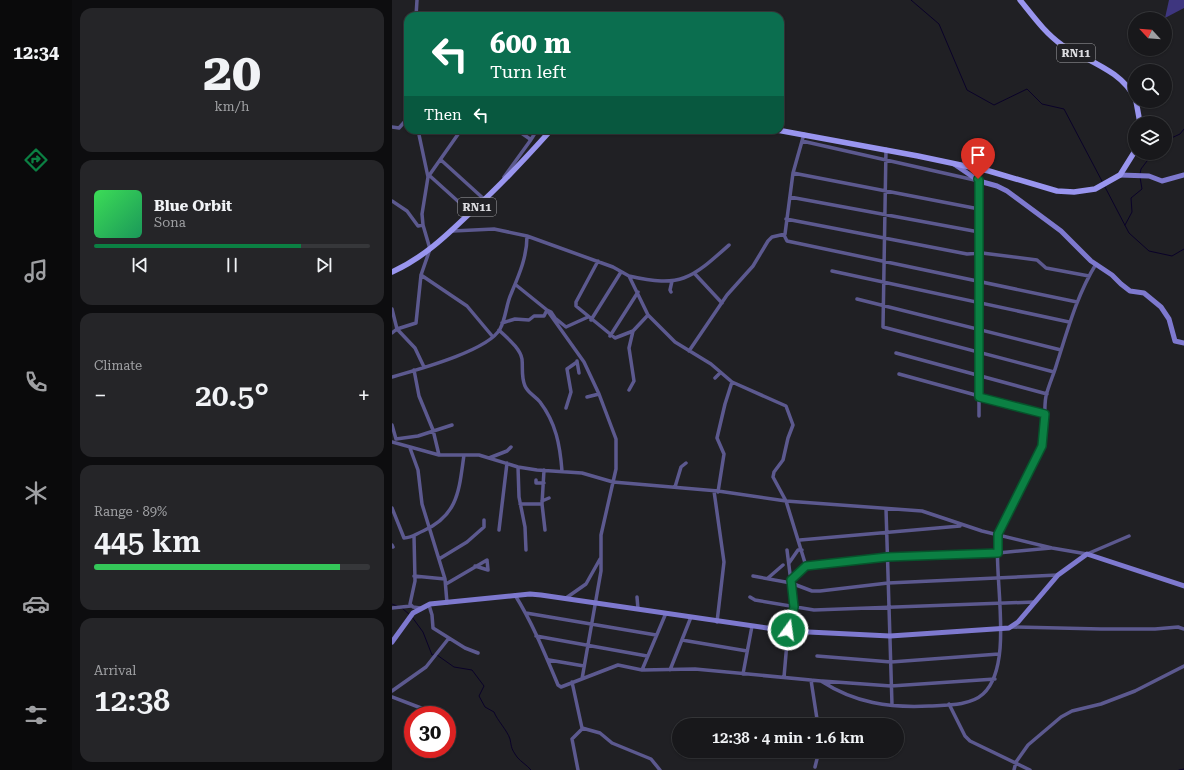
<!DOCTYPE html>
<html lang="en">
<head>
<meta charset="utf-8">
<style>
	:root { --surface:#18181b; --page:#252528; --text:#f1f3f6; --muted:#9fa0a3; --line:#36373a; --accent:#0b8043 }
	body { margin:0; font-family:"Roboto Serif",serif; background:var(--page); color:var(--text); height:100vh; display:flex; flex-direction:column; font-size:15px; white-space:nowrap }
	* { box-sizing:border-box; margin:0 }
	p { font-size:13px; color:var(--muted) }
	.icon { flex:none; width:22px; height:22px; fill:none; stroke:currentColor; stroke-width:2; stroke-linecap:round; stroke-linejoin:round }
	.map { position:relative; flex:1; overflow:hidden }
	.drawer { display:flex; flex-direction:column; gap:8px; padding:8px; background:#0d0d0f; width:320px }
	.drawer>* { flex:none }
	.banner { position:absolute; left:12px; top:12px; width:380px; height:122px; border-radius:12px; box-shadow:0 1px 3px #0004,0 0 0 1px var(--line); background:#0b6e4f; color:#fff; overflow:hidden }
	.needle { width:26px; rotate:296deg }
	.fabs { position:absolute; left:736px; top:12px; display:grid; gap:8px }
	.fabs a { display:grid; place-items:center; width:44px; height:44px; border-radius:50%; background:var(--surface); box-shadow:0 1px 3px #0004,0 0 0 1px var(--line); font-size:20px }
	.speed { position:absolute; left:12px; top:706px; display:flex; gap:8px; font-size:20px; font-weight:700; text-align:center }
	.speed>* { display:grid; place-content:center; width:52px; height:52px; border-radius:50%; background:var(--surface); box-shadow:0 1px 3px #0004,0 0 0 1px var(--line); line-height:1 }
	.speed .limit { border:6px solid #d22; background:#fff; color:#111 }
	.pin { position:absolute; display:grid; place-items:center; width:34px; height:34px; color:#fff; margin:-41px -17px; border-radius:50% 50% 50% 0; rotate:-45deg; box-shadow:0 0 4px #0007 }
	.pin .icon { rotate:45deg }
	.me { position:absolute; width:44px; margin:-22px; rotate:14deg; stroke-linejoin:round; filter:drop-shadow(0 0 3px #0008) }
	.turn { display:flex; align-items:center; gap:14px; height:84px; padding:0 20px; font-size:18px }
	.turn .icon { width:52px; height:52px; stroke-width:2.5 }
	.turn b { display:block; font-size:28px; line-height:34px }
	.then { display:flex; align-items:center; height:38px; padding:0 20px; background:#0003; gap:8px; font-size:15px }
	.big { font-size:30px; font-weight:600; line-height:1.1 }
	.drawer .card { flex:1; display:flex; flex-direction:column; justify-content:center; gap:6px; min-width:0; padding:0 14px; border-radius:12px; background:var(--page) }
	.drawer .dial { align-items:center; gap:0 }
	.dial b { font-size:52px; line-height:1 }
	.song { display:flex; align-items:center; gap:12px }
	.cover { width:48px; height:48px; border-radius:6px; background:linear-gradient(135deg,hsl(130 70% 55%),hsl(150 70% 35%)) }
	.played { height:4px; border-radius:2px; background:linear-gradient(90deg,var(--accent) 75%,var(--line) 75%) }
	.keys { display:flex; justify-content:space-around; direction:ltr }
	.heat { display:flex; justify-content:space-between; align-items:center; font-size:22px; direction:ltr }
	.charge { height:6px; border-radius:3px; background:linear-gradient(90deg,#34c759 89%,var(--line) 0) }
	.trip { position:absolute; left:280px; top:718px; width:232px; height:40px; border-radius:20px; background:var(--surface); box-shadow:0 1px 3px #0004,0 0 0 1px var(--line); font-weight:600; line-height:40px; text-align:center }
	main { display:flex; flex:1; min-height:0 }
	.tab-bar { display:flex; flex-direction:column; width:72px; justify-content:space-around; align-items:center; background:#0a0a0b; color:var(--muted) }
	.tab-bar .icon { width:28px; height:28px }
	.tab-bar .on { color:var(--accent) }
	.tab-bar b { font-size:18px; color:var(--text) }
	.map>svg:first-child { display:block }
	.green { fill:#3e367f }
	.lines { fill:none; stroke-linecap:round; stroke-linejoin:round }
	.stream { stroke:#0a0229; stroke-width:1 }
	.street { stroke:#5c598f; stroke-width:3.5 }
	.secondary { stroke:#7e79cf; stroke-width:5 }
	.primary { stroke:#9995ef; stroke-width:5.5 }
	.route-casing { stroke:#07532c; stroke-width:10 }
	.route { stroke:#0b8043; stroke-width:7 }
	.labels { text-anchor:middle; stroke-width:3.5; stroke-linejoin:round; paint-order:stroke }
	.shield { fill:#202024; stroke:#a4a4a8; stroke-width:1 }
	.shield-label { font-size:11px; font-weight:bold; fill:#dcdce0 }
</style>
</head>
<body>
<main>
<nav class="tab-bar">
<b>12:34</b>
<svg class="icon on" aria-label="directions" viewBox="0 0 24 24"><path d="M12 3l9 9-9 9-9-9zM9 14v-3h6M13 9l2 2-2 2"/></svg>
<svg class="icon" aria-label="music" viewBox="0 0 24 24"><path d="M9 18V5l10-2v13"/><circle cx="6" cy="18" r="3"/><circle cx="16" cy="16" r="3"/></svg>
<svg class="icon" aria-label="phone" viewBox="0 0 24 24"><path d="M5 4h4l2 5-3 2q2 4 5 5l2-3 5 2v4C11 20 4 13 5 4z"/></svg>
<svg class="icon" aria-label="climate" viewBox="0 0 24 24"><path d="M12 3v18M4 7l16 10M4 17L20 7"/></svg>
<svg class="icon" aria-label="car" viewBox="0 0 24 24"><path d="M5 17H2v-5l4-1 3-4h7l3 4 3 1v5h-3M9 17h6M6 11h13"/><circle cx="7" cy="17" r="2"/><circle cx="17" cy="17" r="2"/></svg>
<svg class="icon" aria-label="filters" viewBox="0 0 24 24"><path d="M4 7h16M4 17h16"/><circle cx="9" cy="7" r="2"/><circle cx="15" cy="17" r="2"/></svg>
</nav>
<section class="drawer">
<div class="card dial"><b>20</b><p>km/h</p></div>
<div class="card">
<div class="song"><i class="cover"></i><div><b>Blue Orbit</b><p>Sona</p></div></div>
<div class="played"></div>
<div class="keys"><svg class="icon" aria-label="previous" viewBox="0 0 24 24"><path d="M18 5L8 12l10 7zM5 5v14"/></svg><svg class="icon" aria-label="pause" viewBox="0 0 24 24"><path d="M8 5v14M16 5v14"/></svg><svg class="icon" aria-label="next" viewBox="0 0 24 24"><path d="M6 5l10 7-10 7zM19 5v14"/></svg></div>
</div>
<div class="card"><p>Climate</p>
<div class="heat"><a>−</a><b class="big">20.5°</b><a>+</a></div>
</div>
<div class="card"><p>Range · 89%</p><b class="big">445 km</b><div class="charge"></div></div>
<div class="card"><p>Arrival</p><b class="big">12:38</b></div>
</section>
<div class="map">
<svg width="792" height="770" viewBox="0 0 792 770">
	<rect width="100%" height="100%" fill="#202024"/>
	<path class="green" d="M 777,0 L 792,0 L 792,8 L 773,18 Z"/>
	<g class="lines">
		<path class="stream" d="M 519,0 L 547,24 L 575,90 L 602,105 L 635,89 L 650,104 L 672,109 L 711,183
			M 773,141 L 788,134 L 792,129
			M 748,174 L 749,169 L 761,153
			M 713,187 L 737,233 L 757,251 L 780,256 L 792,249
			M 733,225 L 740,212 L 739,198 L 750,189 L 748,177
			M 0,604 L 5,606
			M 10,608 L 18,615
			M 20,617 L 31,632 L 40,655 L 42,654
			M 45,655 L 62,667 L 80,670 L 92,686 L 87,696 L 93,707 L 102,712 C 105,720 115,730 118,739 C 120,749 119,748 125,757 C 129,762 135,765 139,770
			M 787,770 L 792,769"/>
		<path class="street" d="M 24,16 L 25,0
			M 0,127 L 7,128 L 16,118
			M 412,134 L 401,173 L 587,209
			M 138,141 L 145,130
			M 410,141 L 587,181 L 587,416
			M 494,149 L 491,327 L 662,372
			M 49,160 L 93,200
			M 38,176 L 79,213
			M 36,177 L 69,130
			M 112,177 L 138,141 L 138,139 L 125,130
			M 398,197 L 587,232
			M 0,201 L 15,211 L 26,226 L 31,225
			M 394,219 L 575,254 L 590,253 L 645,260 L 654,268 L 697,276
			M 61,231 L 102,229 L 135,236 L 221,267 L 237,276 L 256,315 L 283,342 L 319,364 L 340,382 L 394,406 L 401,425 L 396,438 L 391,460 L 382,472 L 381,477 L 394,501 L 414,566
			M 392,235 L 395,241 L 685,302
			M 206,261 L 184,302 L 184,306 L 223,338 L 241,331 L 256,315
			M 440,271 L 677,322
			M 303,274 L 330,303
			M 29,275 L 75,306 L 101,337
			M 237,276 C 289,288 299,279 337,245
			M 124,285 L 155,310 L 192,362 L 207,394 L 224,439 L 224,469 L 209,535 L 209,571 L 190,679
			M 279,292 L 278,290 L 280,281
			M 465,299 L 669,350
			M 0,309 L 5,329 L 23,348 L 32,367
			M 199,320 L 229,272
			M 110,323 L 123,319 L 137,320 L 142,316 L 152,316 L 155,310 L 159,312 L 163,318 L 174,327 L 196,317
			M 107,330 C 115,338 128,348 130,359 C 131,368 129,377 133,386 C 136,393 143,396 148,402 C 164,423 168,445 170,471
			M 0,333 L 5,329 L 24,323 L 29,275 L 38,249 L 31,225 L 30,214 L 36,177 L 26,130
			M 218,336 L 246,292
			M 297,351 L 335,295 L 361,266 L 376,241 L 380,237 L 393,234 L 401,173
			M 504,353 L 655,394
			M 185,361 L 187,373
			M 22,370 L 27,396 L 41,430 L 47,455
			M 507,374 L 653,414
			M 0,377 C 24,370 96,351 108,329 C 114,318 114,305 119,294 C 127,275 135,257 135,236
			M 323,378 L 328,373
			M 237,390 L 242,381 L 237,348 L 241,331
			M 195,397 L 207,394
			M 174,408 L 179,392 L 175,369 L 185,362
			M 0,425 L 4,439
			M 4,439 L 26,436 L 60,425
			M 0,442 L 47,455 L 87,455 L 126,467 L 145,470 L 190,473 L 221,482 L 326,491 L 394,501 L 530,511 L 590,531 L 660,548 L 695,554 L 737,536
			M 18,448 L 26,470 L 30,504 L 53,579 L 55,603
			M 97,458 L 115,451 L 119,447
			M 126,467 L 127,497 L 133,527 L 134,550
			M 152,470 L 150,504 L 153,530
			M 144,480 L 144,483 L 152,483
			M 283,487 L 289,467 L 294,463
			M 322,491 L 332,562 L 325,622
			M 326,492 L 332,454 L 325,438 L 333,404 L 340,382
			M 150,501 L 157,498
			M 128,504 L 150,504
			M 0,508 L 12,538 C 20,538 24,534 31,531 C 67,515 67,489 72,455
			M 494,509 L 500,705
			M 107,530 L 115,463
			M 22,536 L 23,581 L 18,604 L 21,607 L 28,608
			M 408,540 L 568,526
			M 0,545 L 1,547
			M 395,550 L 398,574 L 400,578
			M 47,559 L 75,542 L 92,527 L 92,520
			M 397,563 L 406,550 L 410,550
			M 22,576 L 53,579
			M 361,576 L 399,583 L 420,591 L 428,591 L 496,583 L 666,575
			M 376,578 L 391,565
			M 54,584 L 95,560 L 96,570 L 83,566
			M 123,595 C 141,624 153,654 166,685 L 169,687 L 226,665 L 250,670 L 303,669 L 429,681 C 463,703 497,708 537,706 C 553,705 578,706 591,694 C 623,665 601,576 606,535 C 607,528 613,519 617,513 C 628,491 643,469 650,446 C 655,430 651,412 654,396 C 657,384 662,374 665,363 C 676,329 685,295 704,264
			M 245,597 L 246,609
			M 358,597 L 363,600 L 422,610 L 643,602
			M 174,598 L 194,584 L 208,559
			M 37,605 L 40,615 L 41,628 L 73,648 L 86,653
			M 0,608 L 19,606
			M 134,613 L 264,635
			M 620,627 L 709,629 L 763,629 L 786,627 L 792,629
			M 144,636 L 255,656
			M 290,640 L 355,651
			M 425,656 L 499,662 L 607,654
			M 157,660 L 192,666
			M 250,670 L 274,613
			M 278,670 L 299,617
			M 351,674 L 360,626
			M 392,677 L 396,631 L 402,607 L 399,581 L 414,566 L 495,557 L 606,553 L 659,548
			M 419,680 L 425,719 L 423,725
			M 430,681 L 499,686 L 603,679
			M 180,682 L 190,728 L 208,733 L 220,743 L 259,759 L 268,770
			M 0,691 L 34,667 L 57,638
			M 0,697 L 29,708
			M 557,704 L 573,736 L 578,741 L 638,770
			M 423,767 L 427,751
			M 186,770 L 180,739 L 191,728
			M 622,770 L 624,762 L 636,745 L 669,717 L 680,711 L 709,704 L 743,691 L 792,666"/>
		<path class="secondary" d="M 562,164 L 587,181 L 605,186 L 615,191 L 669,231 L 699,261 L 720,275 L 729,284 L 738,291 L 752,293 L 769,307 L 777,319 L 783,341 L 792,343
			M 728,175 L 757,176 L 770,181 L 792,175
			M 0,642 L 21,613 L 38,604 L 138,594 L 149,595 L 396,631 L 498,636 L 617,628 L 626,622 L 666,575 L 695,554 L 792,586"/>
		<path class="primary" d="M 628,0 C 641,16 653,33 670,45 C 695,61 731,71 743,99
			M 744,101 L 748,123
			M 385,130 L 526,156 L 597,171 L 665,191 L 682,192 L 703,189 L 728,175 L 743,151
			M 0,272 C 31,258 54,236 78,213 C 107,187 133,159 159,130"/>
	</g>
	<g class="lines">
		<defs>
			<path id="route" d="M 396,630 L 402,607 L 399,580 L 414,566 L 495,557 L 606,553 L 606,534 L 650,446 L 653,414 L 587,397 L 587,180 L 586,179"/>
		</defs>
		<use href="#route" class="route-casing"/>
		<use href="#route" class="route"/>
	</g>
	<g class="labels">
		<g class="shield">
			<rect x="665" y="44" width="38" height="18" rx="3"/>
			<rect x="66" y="198" width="38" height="18" rx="3"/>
		</g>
		<g class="shield-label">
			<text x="684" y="57">RN11</text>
			<text x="85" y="211">RN11</text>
		</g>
	</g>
</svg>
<div class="fabs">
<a><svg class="needle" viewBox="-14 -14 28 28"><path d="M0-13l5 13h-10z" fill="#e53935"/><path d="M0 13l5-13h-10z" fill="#9fa0a3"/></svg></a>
<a><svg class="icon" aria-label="search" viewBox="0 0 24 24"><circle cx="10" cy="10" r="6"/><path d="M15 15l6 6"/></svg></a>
<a><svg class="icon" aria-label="layers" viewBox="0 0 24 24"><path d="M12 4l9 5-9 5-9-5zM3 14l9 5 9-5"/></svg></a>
</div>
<div class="speed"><div class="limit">30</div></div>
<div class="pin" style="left:586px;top:179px;background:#d93025"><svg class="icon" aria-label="arrive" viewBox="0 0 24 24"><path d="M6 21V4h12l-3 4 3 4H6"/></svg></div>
<svg class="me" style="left:396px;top:630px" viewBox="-20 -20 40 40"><circle r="17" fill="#0b8043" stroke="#fff" stroke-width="3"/><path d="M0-11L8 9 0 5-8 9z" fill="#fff"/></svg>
<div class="trip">12:38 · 4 min · 1.6 km</div>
<div class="banner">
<div class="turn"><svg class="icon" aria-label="left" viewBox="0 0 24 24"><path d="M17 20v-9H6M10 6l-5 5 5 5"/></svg><div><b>600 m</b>Turn left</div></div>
<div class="then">Then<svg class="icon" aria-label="left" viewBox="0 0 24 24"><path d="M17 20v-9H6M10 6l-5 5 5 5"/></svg></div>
</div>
</div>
</main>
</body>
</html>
